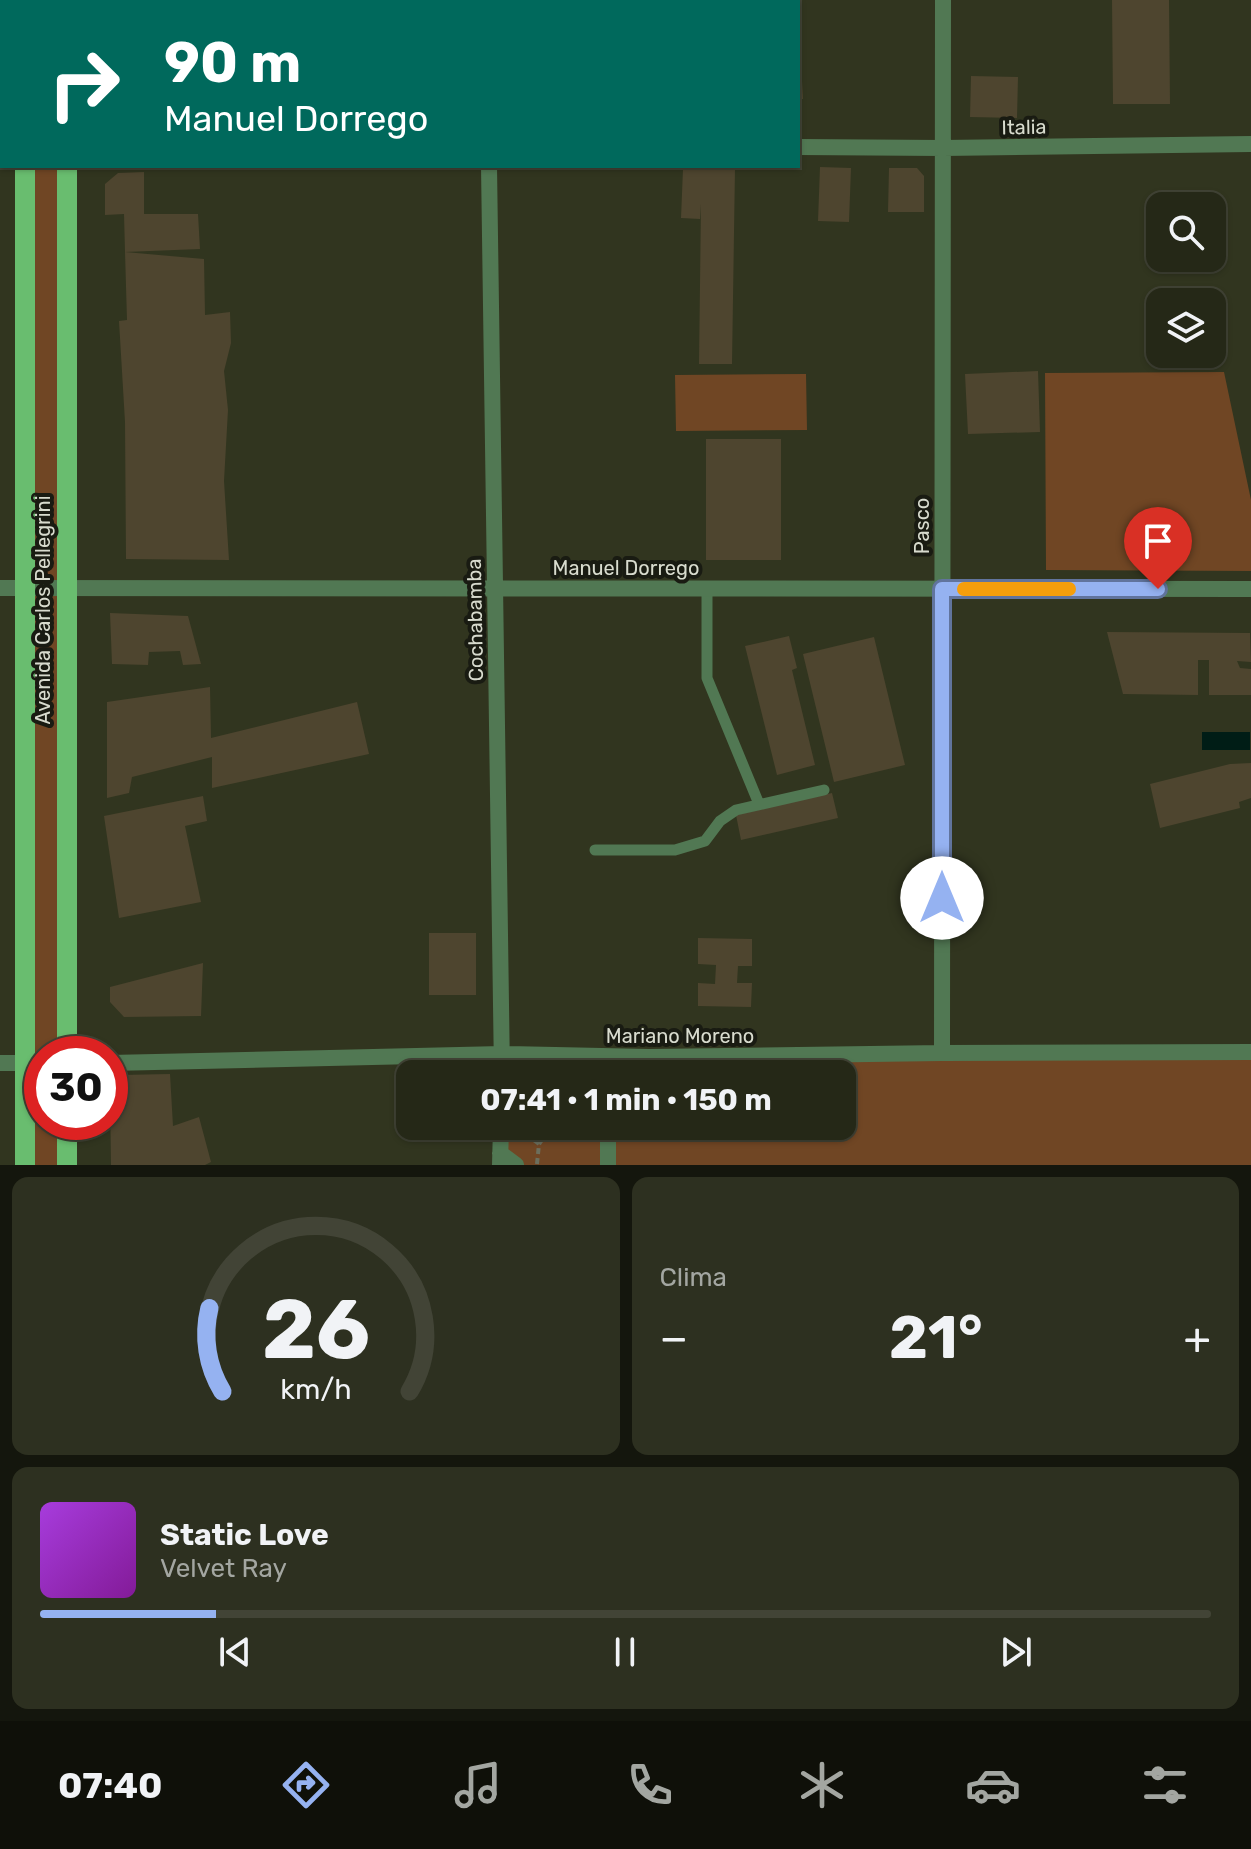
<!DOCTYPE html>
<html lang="es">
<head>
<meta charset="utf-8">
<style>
	:root { --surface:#252817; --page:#2d3020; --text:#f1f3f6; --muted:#a3a6a1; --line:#424436; --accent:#95b2f1 }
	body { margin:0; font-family:Rubik,sans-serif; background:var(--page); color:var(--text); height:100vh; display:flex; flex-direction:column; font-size:30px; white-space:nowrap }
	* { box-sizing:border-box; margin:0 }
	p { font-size:26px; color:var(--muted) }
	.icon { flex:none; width:44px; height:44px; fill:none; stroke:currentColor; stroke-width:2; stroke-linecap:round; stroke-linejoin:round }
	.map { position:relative; height:1165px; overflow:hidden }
	.side { display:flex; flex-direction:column; gap:12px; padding:12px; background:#14160d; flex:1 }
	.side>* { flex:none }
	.hud { position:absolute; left:0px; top:0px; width:800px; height:168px; box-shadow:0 2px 6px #0004,0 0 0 2px var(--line); background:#00695c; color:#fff; overflow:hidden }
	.buttons { position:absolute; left:1146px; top:192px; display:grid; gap:16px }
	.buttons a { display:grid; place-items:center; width:80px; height:80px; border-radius:16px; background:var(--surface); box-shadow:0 2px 6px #0004,0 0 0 2px var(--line); font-size:40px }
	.speed { position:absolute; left:24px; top:1036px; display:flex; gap:16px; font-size:40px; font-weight:700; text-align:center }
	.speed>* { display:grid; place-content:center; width:104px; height:104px; border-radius:50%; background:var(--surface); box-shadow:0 2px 6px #0004,0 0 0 2px var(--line); line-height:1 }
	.speed .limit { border:12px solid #d22; background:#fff; color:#111 }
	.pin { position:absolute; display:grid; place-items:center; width:68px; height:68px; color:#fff; margin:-82px -34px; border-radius:50% 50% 50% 0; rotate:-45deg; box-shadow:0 0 8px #0007 }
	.pin .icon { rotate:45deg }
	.me { position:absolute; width:88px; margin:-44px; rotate:0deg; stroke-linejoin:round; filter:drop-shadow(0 0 6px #0008) }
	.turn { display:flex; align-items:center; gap:28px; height:168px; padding:0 32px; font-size:36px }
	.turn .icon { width:104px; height:104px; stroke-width:2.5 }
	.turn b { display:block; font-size:56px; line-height:68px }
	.big { font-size:60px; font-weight:700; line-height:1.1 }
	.side .card { flex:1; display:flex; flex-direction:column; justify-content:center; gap:12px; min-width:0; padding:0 28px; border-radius:16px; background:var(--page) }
	.side .dial { align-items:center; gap:0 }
	.dial svg { height:208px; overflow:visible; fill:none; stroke:var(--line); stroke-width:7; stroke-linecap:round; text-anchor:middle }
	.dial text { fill:var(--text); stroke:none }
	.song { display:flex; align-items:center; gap:24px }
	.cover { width:96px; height:96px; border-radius:12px; background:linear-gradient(135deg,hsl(280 70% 55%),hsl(290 70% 35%)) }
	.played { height:8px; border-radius:4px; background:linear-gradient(90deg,var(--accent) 15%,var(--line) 15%) }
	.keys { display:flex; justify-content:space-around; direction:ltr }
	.heat { display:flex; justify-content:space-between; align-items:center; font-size:44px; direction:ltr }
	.side .tiles { flex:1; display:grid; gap:12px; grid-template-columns:1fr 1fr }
	.card:last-child { grid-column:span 2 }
	.trip { position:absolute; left:396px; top:1060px; width:460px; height:80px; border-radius:16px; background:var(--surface); box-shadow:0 2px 6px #0004,0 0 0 2px var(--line); font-weight:700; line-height:80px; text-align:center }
	.tab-bar { display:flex; height:128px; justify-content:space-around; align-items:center; background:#0f1009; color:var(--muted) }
	.tab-bar .icon { width:56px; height:56px }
	.tab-bar .current { color:var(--accent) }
	.tab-bar b { font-size:36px; color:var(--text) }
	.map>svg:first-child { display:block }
	.green { fill:#704624 }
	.water { fill:#001d16 }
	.building { fill:#4e452f }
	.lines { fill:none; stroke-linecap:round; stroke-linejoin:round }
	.path { stroke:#6c6f5d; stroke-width:4; stroke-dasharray:6 4; stroke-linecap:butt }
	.service { stroke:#517853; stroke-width:11 }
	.minor { stroke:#517853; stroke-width:16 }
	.primary { stroke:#69bd6f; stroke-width:20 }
	.route-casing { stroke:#61749d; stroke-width:20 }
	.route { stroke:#95b2f1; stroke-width:14 }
	.slow { stroke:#f59e0b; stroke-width:14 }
	.labels { text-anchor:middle; stroke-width:8; stroke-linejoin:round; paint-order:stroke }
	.street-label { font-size:20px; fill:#d8dbce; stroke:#191b12 }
</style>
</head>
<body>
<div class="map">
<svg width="1251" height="1165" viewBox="0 0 1251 1165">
	<rect width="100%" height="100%" fill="#31351f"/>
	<path class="green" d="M 25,166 L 67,166 L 67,1054 L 42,1054 L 42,1122 L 67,1122 L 67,1165 L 25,1165 Z
		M 1224,372 L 1251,500 L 1251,571 L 1046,570 L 1045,373 Z
		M 806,374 L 807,430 L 676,431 L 675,375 Z
		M 1251,1052 L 1251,1165 L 500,1165 L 501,1126 L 842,1126 L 842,1074 L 502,1074 L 502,1054 Z"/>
	<path class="water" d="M 1202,732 L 1250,732 L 1250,750 L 1202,750 Z"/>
	<path class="building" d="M 1112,0 L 1169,0 L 1170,104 L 1113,104 Z
		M 798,44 L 800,44 L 803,99 L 798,99 Z
		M 971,76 L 1018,77 L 1017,118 L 970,117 Z
		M 820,167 L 851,168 L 849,222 L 818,221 Z
		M 735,168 L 732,364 L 699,364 L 701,204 L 700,219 L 681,218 L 683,169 Z
		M 889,168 L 917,168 L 924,176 L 924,212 L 888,212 Z
		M 144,172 L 144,214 L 198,214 L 200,249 L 125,252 L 124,214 L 105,215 L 105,184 L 118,173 Z
		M 125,252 L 204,259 L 205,315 L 230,312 L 231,343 L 224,371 L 228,410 L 224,481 L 229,560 L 126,559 L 125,422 L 119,321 L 127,320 Z
		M 1038,371 L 1040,432 L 968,434 L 965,374 Z
		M 706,439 L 781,439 L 781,560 L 706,560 Z
		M 110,613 L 188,616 L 201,664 L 183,665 L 180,651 L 149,652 L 148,665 L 112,664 Z
		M 1107,632 L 1250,633 L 1251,662 L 1237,661 L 1240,668 L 1251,669 L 1251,695 L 1209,695 L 1209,660 L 1198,660 L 1198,695 L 1123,694 Z
		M 789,636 L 797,668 L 792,670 L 815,765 L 777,775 L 745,646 Z
		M 874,637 L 905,765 L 834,782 L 803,654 Z
		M 210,687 L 211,738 L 357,702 L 369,754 L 212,788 L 212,757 L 132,777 L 129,793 L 107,798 L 107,702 Z
		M 1251,763 L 1251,798 L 1239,802 L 1240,808 L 1160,828 L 1150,784 L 1230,764 Z
		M 832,793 L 838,818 L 741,840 L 736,815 Z
		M 203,796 L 207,821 L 185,826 L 201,902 L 119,918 L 104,816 Z
		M 429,933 L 476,933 L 476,995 L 429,995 Z
		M 698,938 L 752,939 L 752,966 L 738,966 L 737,983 L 752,983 L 751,1007 L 698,1006 L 698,983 L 715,984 L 716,965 L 698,964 Z
		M 203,963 L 201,1016 L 124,1017 L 110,1002 L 110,987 Z
		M 170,1074 L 173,1126 L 199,1117 L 211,1162 L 205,1165 L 111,1165 L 110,1090 L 121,1075 Z"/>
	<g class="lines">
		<path class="path" d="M 523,1126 L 523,1132 L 539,1144
			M 537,1164 L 539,1144 L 552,1126"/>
		<path class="service" d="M 707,588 L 707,678 L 759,804
			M 595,850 L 675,850 L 705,841 L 720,821 L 736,810 L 824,790"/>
		<path class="minor" d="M 490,2 L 490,0
			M 0,143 L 2,143
			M 798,147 L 943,148 L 1251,144
			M 489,166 L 502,1074
			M 0,588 L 1251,589
			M 942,1053 L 943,0
			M 0,1063 L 42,1063
			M 110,1063 L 502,1054 L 649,1057 L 942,1053 L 1251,1052
			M 629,1074 L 649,1057
			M 500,1153 L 516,1165
			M 500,1165 L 501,1126
			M 608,1165 L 608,1126"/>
		<path class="primary" d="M 67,0 L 67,2
			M 25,2 L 25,0
			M 25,166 L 25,1165
			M 67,1054 L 67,166
			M 67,1165 L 67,1122"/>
	</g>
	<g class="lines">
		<defs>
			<path id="route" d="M 942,898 L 942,589 L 1158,589"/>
		</defs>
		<use href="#route" class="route-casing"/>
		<use href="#route" class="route"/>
		<path class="slow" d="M 964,589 L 1069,589"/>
	</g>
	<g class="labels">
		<g class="street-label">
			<text transform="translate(1024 127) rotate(-1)" y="7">Italia</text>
			<text transform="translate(922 526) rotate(-90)" y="7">Pasco</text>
			<text x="626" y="575">Manuel Dorrego</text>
			<text transform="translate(43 610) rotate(-90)" y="7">Avenida Carlos Pellegrini</text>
			<text transform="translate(475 620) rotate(-91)" y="7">Cochabamba</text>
			<text x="680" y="1043">Mariano Moreno</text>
		</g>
	</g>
</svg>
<div class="buttons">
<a><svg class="icon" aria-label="search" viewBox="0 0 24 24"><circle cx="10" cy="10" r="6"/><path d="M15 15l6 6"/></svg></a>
<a><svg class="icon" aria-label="layers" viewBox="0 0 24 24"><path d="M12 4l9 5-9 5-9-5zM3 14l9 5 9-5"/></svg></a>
</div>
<div class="speed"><div class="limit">30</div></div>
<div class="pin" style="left:1158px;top:589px;background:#d93025"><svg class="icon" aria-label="arrive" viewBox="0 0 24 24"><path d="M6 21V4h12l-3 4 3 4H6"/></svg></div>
<svg class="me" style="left:942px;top:898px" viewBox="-20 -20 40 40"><circle r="19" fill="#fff"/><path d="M0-13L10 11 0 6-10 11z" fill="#95b2f1"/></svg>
<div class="trip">07:41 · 1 min · 150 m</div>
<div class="hud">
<div class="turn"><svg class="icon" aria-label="right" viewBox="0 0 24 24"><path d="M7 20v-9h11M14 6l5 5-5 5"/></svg><div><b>90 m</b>Manuel Dorrego</div></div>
</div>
</div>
<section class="side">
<div class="tiles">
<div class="card dial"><svg viewBox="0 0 100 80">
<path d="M14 69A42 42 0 1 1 86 69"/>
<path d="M14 69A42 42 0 0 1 9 37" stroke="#95b2f1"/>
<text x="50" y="56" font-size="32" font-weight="700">26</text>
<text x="50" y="72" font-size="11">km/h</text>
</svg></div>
<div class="card"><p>Clima</p>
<div class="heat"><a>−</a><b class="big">21°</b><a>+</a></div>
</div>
<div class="card">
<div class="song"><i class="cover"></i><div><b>Static Love</b><p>Velvet Ray</p></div></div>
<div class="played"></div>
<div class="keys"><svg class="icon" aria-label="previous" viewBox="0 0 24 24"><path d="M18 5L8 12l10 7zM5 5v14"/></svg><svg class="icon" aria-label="pause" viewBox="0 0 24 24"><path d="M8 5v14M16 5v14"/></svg><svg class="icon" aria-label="next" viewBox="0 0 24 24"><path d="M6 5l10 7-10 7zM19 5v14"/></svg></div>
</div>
</div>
</section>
<nav class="tab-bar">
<b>07:40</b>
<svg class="icon current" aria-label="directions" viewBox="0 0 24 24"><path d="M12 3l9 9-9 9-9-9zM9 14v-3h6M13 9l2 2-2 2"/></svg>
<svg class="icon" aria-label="music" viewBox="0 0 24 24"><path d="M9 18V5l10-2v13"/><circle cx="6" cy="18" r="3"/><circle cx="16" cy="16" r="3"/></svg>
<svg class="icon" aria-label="phone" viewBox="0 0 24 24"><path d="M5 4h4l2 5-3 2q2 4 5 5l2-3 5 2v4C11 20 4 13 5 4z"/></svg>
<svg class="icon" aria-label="climate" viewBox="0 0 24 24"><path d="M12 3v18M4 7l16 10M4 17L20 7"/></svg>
<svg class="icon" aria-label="car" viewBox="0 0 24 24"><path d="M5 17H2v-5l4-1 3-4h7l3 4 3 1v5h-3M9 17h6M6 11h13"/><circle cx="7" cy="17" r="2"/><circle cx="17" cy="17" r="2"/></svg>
<svg class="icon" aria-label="filters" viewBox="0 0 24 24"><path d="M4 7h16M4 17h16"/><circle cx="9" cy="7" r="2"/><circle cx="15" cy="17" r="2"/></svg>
</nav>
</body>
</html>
